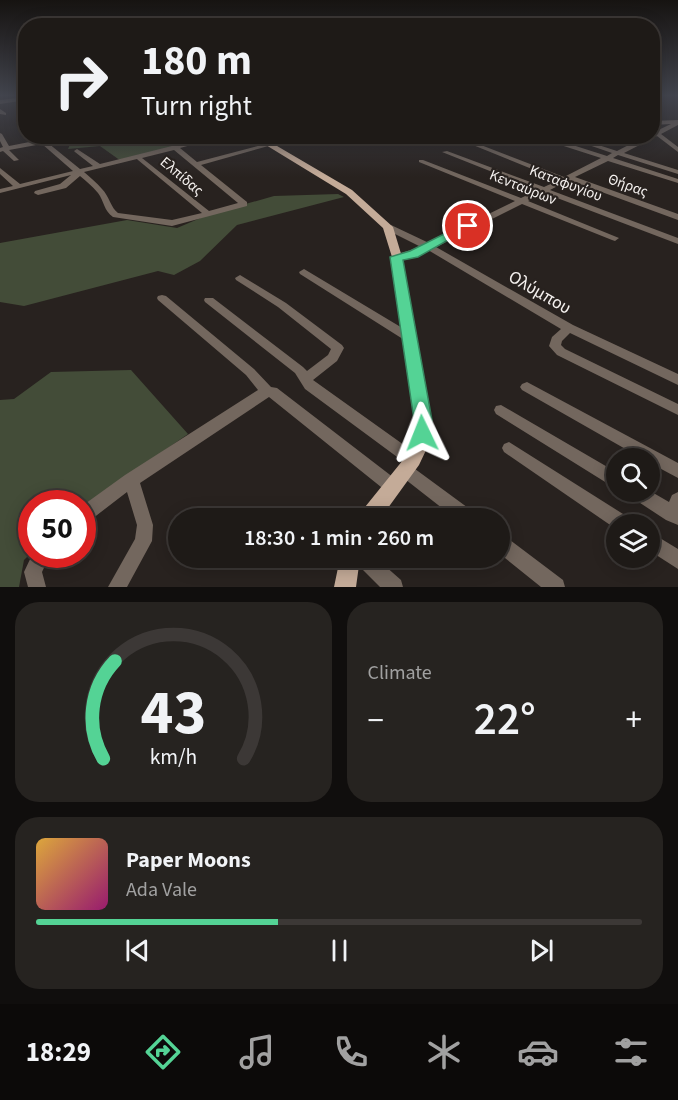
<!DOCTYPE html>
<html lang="en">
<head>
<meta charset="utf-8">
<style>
	:root { --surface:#1e1a17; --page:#262320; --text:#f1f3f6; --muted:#a1a1a1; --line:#3c3836; --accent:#54d395 }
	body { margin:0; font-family:"Source Sans 3",sans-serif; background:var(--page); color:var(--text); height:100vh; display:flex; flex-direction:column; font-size:22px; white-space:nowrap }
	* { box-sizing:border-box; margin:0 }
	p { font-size:20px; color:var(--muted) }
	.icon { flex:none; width:33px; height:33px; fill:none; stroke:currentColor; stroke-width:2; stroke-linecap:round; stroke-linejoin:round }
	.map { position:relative; height:587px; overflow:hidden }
	.side { display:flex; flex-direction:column; gap:15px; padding:15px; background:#100e0d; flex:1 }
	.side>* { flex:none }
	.top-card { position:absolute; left:18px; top:18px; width:642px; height:126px; border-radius:24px; box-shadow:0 3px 15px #0003,0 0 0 2px var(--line); background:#1e1a17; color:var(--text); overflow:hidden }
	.buttons { position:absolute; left:606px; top:448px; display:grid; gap:12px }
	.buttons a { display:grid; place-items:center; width:54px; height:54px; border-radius:50%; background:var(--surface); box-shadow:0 3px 15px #0003,0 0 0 2px var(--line); font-size:30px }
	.speed { position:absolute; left:18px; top:490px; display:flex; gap:12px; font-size:30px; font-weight:700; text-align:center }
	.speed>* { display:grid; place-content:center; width:78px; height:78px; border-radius:50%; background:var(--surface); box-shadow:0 3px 15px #0003,0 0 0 2px var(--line); line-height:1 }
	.speed .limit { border:9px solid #d22; background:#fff; color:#111 }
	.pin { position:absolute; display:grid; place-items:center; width:51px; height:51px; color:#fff; margin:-26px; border:3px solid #fff; border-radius:50%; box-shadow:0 2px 6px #0007 }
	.me { position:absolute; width:66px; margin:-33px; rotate:358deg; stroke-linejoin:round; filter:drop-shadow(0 0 4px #0008) }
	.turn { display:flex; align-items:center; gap:21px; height:126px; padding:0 24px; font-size:27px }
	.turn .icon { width:78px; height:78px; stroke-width:2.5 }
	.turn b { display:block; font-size:42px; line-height:51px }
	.big { font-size:45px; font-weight:600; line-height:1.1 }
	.side .card { flex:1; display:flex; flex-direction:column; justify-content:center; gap:9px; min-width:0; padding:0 21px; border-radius:24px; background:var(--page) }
	.side .dial { align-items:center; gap:0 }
	.dial svg { height:156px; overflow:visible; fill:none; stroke:var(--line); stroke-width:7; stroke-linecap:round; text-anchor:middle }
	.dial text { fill:var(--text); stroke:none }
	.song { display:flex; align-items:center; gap:18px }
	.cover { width:72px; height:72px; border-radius:9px; background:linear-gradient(135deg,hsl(40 70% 55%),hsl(320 70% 35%)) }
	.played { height:6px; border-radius:3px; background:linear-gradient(90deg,var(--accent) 40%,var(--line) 40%) }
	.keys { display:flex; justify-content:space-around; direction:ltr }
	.heat { display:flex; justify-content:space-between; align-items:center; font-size:33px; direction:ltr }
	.side .tiles { flex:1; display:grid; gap:15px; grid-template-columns:1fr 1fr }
	.card:last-child { grid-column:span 2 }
	.trip { position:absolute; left:168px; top:508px; width:342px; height:60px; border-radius:30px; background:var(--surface); box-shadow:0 3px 15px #0003,0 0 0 2px var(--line); font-weight:600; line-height:60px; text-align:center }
	.dock { display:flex; height:96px; justify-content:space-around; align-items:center; background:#0c0a09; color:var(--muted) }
	.dock .icon { width:42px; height:42px }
	.dock .active { color:var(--accent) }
	.dock b { font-size:27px; color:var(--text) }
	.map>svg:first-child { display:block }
	.green { fill:#434c38 }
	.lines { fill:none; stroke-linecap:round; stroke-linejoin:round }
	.minor { fill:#73675e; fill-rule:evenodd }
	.major { fill:#c4ab98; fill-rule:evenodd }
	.route { fill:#54d395; stroke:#378961; stroke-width:1.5 }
	.labels { text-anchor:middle; stroke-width:4.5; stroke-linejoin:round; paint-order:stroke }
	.far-street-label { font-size:15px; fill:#f5f1ef; stroke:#28221f }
	.street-label { font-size:18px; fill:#f5f1ef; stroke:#28221f }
</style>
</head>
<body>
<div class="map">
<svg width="678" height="587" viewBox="0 0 678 587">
	<rect width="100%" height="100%" fill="#28221f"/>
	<path class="green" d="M 79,137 L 219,137 L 121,161 L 100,146 L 68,149 L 72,140 Z
		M 338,194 L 344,197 L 237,225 L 200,261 L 174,275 L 158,271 L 24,306 L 0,302 L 0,243 L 127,220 L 177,228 L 210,214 L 274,196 Z
		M 131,370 L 188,434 L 83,507 L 82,504 L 32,504 L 31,553 L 24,560 L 19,587 L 0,587 L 0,400 L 14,399 L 51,372 Z"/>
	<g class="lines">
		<path class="minor" d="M 26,97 L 26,100 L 0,104 L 0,100 Z
			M 0,109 L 6,113 L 6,115 L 0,114 Z
			M 26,120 L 26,128 L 23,126 L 23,122 Z
			M 678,120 L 678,125 L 661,134 L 678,147 L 678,152 L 657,136 L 624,153 L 678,170 L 678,174 L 618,155 L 613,158 L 678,179 L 678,183 L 608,161 L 575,177 L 678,214 L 678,220 L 569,180 L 550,190 L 678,238 L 678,244 L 544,193 L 528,201 L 619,238 L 615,241 L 612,240 L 522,204 L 436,247 L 573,325 L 678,374 L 678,385 L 570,333 L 562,341 L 561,345 L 565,349 L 678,404 L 678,415 L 557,355 L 549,346 L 552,337 L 561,329 L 428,250 L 397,260 L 392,257 L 394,255 L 421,247 L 385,229 L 385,225 L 391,225 L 429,243 L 515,201 L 419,162 L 419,160 L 423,160 L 521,198 L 538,190 L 442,152 L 447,151 L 544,187 L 559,180 L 463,141 L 468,140 L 564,177 L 601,158 L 545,140 L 496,136 L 571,136 L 565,140 L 560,141 L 607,156 L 612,153 L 580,142 L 583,140 L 617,151 L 646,136 L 652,136 L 652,133 L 671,124 L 652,125 L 652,121 Z
			M 0,133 L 2,134 L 9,146 L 60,136 L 75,136 L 48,143 L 80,169 L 93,166 L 75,152 L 74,151 L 77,149 L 100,164 L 212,136 L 224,136 L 180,148 L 197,162 L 269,143 L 272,145 L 201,165 L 247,202 L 247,206 L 172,226 L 113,217 C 104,211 104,201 98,193 C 92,186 86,181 80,176 L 66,188 L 38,195 L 34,193 L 35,191 L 60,184 L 71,175 L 0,193 L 0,189 L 13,186 L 0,174 L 0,168 L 20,184 L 73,171 L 42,144 L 9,150 L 19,160 L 14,161 L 3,151 L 0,152 L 0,148 L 3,147 L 0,141 ZM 174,150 L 238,203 L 209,211 L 142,158 ZM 137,159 L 138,160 L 202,213 L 172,220 L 118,213 C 111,208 109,196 102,189 C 97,183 90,177 84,172 Z
			M 304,269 L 414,335 L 416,338 L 414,341 L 406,341 L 300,274 L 299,272 Z
			M 240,275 L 286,303 L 342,345 L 344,348 L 337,361 L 313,380 L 418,455 L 421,460 L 418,465 L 413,467 L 408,465 L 305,389 L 295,373 L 205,302 L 204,300 L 205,298 L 213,298 L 303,367 L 307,371 L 328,355 L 331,349 L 278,307 L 236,280 L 235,278 Z
			M 162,295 L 166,296 L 254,369 L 271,387 L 277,388 L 398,481 L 400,486 L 398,491 L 392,493 L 386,491 L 269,397 L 140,483 L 153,525 L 152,541 L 127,587 L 108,587 L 135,539 L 137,525 L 127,492 L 88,522 L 82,524 L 82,506 L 125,475 L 258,390 L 246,375 L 158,300 L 157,298 L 158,296 Z
			M 527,382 L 678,463 L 678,478 L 650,463 L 650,459 L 643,459 L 522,390 L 520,387 L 522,384 Z
			M 501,405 L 616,472 L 616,487 L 610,485 L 496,414 L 494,410 L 496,406 Z
			M 509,442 L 631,519 L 633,525 L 616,525 L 616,529 L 504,452 L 502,448 L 504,444 Z
			M 406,464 L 411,466 L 475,513 L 477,519 L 456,519 L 401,476 L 398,471 L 401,466 Z
			M 650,491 L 669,502 L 672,495 L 678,492 L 678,525 L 666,520 L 631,497 L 629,492 Z
			M 650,532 L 678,549 L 678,569 L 650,551 Z
			M 500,534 L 506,537 L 563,580 L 565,587 L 541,587 L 500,554 Z
			M 32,555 L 50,555 L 42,572 L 46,587 L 28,587 L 24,572 Z
			M 354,558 L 376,558 L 401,580 L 403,587 L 380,587 L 357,564 Z"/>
		<path class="major" d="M 251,136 L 260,136 L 352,190 L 393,227 L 402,257 L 431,420 L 428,446 L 419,465 L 380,519 L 358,519 L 361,512 L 407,455 L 412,446 L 415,420 L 392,257 L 383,228 L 346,194 Z
			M 340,558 L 360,558 L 356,587 L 334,587 Z"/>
	</g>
	<linearGradient id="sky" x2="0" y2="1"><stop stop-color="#161311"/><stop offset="0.54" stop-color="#42444d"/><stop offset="1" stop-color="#42444d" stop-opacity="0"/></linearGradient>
	<rect width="678" height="177" fill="url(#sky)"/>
	<path class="route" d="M 464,224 L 473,226 L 418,257 L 403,260 L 432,420 L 428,438 L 422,441 L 415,438 L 412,433 L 414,420 L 390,257 L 410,251 Z"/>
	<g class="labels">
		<g class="far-street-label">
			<text transform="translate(182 176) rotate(40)" y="5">Ελπίδας</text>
			<text transform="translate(566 183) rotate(21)" y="5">Καταφυγίου</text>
			<text transform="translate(628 185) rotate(20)" y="5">Θήρας</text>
			<text transform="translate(523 187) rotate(22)" y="5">Κενταύρων</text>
		</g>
		<g class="street-label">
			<text transform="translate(540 292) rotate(30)" y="6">Ολύμπου</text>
		</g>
	</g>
</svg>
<div class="buttons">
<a><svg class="icon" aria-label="search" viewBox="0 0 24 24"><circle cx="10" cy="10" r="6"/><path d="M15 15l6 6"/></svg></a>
<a><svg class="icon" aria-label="layers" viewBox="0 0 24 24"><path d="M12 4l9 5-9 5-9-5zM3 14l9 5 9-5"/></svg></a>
</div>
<div class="speed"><div class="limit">50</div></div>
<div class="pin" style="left:468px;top:226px;background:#d93025"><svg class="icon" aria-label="arrive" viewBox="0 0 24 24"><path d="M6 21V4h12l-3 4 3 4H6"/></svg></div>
<svg class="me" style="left:422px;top:433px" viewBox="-20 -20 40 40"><path d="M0-17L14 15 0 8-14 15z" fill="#54d395" stroke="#fff" stroke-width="4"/></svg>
<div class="trip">18:30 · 1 min · 260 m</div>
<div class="top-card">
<div class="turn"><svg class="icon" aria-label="right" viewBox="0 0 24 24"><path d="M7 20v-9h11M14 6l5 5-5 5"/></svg><div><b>180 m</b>Turn right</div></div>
</div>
</div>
<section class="side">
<div class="tiles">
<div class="card dial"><svg viewBox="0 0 100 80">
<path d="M14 69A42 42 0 1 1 86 69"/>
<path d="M14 69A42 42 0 0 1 20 19" stroke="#54d395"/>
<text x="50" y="56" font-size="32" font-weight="700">43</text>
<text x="50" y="72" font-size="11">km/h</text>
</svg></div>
<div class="card"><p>Climate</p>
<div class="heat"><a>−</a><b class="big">22°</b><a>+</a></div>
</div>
<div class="card">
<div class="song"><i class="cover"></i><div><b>Paper Moons</b><p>Ada Vale</p></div></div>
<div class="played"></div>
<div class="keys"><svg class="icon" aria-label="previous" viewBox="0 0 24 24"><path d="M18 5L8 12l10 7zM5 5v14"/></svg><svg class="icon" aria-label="pause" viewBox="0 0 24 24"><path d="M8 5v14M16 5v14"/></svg><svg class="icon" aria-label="next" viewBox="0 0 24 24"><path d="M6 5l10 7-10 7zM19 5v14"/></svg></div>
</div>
</div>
</section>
<nav class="dock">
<b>18:29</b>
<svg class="icon active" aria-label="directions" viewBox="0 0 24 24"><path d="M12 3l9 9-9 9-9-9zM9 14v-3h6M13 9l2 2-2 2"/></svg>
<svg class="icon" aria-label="music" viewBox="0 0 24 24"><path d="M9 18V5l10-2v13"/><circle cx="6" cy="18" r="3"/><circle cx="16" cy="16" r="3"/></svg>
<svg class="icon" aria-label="phone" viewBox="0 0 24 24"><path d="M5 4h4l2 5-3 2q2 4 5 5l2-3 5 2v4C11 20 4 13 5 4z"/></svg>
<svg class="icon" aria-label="climate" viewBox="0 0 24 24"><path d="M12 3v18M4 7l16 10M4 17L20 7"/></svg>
<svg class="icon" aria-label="car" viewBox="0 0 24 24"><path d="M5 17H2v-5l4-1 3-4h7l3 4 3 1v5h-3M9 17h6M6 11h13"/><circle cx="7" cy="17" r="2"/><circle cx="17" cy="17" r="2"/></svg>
<svg class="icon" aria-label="filters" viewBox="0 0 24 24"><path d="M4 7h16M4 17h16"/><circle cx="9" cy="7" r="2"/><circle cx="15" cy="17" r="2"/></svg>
</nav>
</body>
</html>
